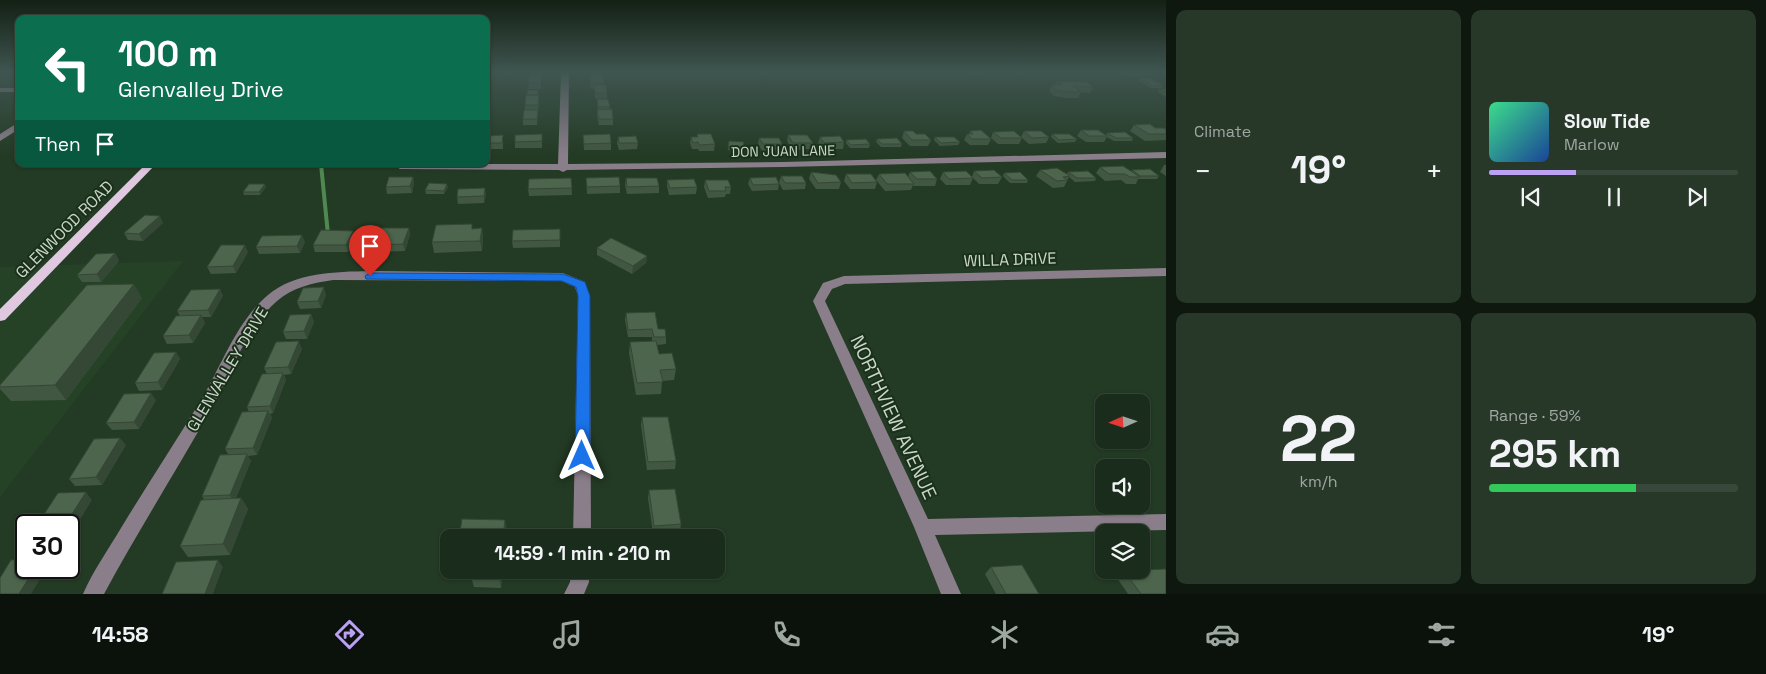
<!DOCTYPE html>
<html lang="en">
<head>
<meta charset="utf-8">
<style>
	:root { --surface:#1a2c1b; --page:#273828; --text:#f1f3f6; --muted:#9fa7a3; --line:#38483a; --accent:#bca0f2 }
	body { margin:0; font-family:"Space Grotesk",sans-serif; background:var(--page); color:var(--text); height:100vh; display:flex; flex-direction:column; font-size:19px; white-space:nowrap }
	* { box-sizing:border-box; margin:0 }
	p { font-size:16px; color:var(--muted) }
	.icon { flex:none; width:28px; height:28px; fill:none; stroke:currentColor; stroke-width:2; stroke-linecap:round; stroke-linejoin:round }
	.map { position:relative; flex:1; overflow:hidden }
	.side { display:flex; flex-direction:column; gap:10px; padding:10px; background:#0e180f; width:600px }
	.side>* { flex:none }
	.hud { position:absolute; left:15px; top:15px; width:475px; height:152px; border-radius:10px; box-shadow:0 1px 4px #0004,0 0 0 1px var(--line); background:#0b6e4f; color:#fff; overflow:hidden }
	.needle { width:32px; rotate:267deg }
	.controls { position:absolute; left:1095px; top:394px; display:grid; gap:10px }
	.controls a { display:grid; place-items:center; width:55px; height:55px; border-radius:10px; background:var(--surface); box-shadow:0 1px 4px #0004,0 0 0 1px var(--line); font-size:25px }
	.speed { position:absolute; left:15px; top:514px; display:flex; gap:10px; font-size:25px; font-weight:700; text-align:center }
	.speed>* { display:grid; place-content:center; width:65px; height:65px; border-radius:50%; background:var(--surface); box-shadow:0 1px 4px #0004,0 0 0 1px var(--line); line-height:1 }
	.speed .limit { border:2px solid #111; border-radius:8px; background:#fff; color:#111 }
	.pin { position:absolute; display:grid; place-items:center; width:42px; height:42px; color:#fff; margin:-51px -21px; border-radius:50% 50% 50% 0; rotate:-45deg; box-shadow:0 0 5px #0007 }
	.pin .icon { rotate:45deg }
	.me { position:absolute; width:55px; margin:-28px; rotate:0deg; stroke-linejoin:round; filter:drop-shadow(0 0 4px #0008) }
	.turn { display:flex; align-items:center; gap:18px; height:105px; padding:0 20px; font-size:22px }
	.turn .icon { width:65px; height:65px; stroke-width:2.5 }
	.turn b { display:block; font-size:35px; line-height:42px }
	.then { display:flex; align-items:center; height:48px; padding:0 20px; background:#0003; gap:10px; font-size:19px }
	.big { font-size:38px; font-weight:700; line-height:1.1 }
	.side .widget { flex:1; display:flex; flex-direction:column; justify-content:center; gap:8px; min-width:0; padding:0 18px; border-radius:10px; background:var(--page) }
	.side .dial { align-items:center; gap:0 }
	.dial b { font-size:65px; line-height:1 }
	.song { display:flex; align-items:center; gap:15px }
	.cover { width:60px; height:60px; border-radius:8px; background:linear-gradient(135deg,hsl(150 70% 55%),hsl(220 70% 35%)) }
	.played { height:5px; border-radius:2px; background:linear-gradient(90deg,var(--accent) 35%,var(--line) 35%) }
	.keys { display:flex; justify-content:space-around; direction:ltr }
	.heat { display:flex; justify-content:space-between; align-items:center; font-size:28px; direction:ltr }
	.charge { height:8px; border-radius:4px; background:linear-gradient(90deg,#34c759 59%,var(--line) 0) }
	.side .tiles { flex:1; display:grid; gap:10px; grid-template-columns:repeat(2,1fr) }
	.trip { position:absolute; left:440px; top:529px; width:285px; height:50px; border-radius:10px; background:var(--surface); box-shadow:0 1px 4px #0004,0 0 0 1px var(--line); font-weight:700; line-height:50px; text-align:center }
	.menu { display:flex; height:80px; justify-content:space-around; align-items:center; background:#0a120b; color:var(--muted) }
	.menu .icon { width:35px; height:35px }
	.menu .on { color:var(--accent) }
	.menu b { font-size:22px; color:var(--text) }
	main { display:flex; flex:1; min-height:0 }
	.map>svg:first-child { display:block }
	.built { fill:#254226 }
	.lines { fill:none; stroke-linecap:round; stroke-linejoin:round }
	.stream { stroke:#508852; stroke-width:4 }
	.minor { fill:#8a7e8a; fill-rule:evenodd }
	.major { fill:#dfc8e0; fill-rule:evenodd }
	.wall { fill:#415741 }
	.shaded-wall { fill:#354735 }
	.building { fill:#4c654c; stroke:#354735 }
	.route { fill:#1a73e8; stroke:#114b97 }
	.labels { text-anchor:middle; stroke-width:4; stroke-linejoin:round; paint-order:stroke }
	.far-street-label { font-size:14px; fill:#c9d6c8; stroke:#1a301a }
	.street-label { font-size:16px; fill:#c9d6c8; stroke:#1a301a }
	.near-street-label { font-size:19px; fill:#c9d6c8; stroke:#1a301a }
</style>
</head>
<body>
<main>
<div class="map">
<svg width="1166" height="594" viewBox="0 0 1166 594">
	<rect width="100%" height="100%" fill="#233a24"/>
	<path class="built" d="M 183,261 L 0,497 L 0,267 Z"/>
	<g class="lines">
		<path class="stream" d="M 321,164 L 328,235"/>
		<path class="minor" d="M 561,72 L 569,72 L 568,164 L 783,162 L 1166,152 L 1166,158 L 783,167 L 567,170 L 563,172 L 559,170 L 400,169 L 395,166 L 398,164 L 558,164 Z
			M 1161,72 L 1166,72 L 1166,75 Z
			M 0,88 L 19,88 L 19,92 L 0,92 Z
			M 19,122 L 19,129 L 0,141 L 0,134 Z
			M 1166,268 L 1166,276 L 845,284 L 832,289 L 825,301 L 928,519 L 1166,514 L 1166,530 L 935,535 L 961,594 L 941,594 L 914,527 L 813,301 L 823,283 L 844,276 Z
			M 369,271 L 563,273 L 585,282 L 590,296 L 591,538 L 573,538 L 578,296 L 575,287 L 561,281 L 333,280 C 313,283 293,287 277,301 C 246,328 232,372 212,407 C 177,470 138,531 104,594 L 83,594 C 93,571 108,550 121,528 C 147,485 175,443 201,400 C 222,365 236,322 268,295 C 295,272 336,272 369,271 Z
			M 571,570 L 589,570 L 589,582 L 584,594 L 564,594 L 570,582 Z"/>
		<path class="major" d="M 146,164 L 156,164 L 5,320 L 0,321 L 0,309 Z"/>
	</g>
	<path class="wall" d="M 542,72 L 542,77 L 541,77 L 541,89 L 529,89 L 528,83 L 530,75 Z
		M 590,72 L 603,72 L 604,85 L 607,93 L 607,98 L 595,99 L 594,89 L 591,89 L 590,81 Z
		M 967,72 L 983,72 L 982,74 L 970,74 Z
		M 1124,72 L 1143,72 L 1145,73 L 1144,76 L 1132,77 Z
		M 1139,78 L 1163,85 L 1161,88 L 1152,88 L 1138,81 Z
		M 1057,81 L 1093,87 L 1090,93 L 1081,92 L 1078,98 L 1067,98 L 1054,96 L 1049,91 L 1052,85 L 1055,85 Z
		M 1159,89 L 1166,89 L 1166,97 L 1158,92 Z
		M 538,95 L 539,101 L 537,125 L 523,125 L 523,119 L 525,110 L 525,105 Z
		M 597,99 L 610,107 L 610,109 L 613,119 L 613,125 L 599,125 L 597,116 L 597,110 L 598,110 Z
		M 1134,125 L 1166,129 L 1166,140 L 1145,141 L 1130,131 Z
		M 1081,130 L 1106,135 L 1107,133 L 1133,138 L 1132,141 L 1114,141 L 1107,137 L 1104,142 L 1086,142 L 1077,136 Z
		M 904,131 L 916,134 L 931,140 L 928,146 L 910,146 L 902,138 Z
		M 970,131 L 991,139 L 988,145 L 970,145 L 964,140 L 967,134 L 969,134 Z
		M 1024,131 L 1049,137 L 1046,143 L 1029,144 L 1022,138 L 1019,144 L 998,144 L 991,138 L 993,132 L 1021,137 Z
		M 542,134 L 542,148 L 515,148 L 515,142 Z
		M 697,134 L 715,144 L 714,151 L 699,151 L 698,149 L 692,149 L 690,143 L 691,137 L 697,137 Z
		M 1052,134 L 1077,139 L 1075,142 L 1058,143 L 1051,137 Z
		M 503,135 L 503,149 L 486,149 L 486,136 Z
		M 583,135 L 611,143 L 611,150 L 584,150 Z
		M 788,135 L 813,143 L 811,149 L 792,150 L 787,141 Z
		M 618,137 L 638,143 L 637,149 L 619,150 L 617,143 Z
		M 820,137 L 844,142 L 843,149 L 823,149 L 818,143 Z
		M 935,137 L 960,142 L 958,145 L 940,146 L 934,140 Z
		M 759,138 L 782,144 L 781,150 L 762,151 L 758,144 Z
		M 877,139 L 902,144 L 901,147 L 881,147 L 876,142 Z
		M 846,140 L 870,144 L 869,148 L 850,148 L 846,143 Z
		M 729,141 L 744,142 L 743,152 L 728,150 Z
		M 1164,165 L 1166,165 L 1166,176 L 1160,172 Z
		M 1100,167 L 1131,171 L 1132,170 L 1159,176 L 1157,179 L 1138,179 L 1136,184 L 1126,184 L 1121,180 L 1105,181 L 1096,173 Z
		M 1040,170 L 1067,174 L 1068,172 L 1096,178 L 1095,181 L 1075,182 L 1069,177 L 1064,187 L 1053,188 L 1036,176 Z
		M 974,171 L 1002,177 L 998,184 L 979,184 L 973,178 L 970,185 L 946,185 L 940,179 L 943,172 L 972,177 Z
		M 811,172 L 841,182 L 839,189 L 816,189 L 809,179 Z
		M 910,172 L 937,179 L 935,186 L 914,186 L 913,185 L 911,190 L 885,191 L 876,180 L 879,174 L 908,177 Z
		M 1004,173 L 1028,180 L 1027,183 L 1010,183 L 1003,176 Z
		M 846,174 L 877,182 L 875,189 L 850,189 L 844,181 Z
		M 781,176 L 806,183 L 805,189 L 783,190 L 779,183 Z
		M 413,177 L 414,183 L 412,193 L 387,194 L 386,187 Z
		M 571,178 L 572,195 L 529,196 L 528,189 Z
		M 586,178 L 620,186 L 620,193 L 587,194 Z
		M 626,178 L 659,186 L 659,193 L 627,194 L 625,185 Z
		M 750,178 L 779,184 L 778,190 L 752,191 L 748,184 Z
		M 667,180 L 697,187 L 696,194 L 669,195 L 667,186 Z
		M 705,180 L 731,187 L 730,194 L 726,194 L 725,197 L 708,198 L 704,187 Z
		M 266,187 L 260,195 L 244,195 L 243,192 Z
		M 448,187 L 444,194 L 426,194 L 425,190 Z
		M 486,194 L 484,203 L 458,204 L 457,197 Z
		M 163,223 L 143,241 L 128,240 L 124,233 Z
		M 409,228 L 410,235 L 405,251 L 378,252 L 376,245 Z
		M 482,228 L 483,239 L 482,251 L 434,253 L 432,242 L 473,229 Z
		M 560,229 L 560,247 L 513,248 L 512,241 Z
		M 355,238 L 348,252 L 315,252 L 313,245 Z
		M 305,242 L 300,253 L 259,254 L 256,247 Z
		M 597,248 L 647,256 L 646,263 L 632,274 L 597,255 Z
		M 248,252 L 236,273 L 211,274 L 207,267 Z
		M 115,253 L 119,261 L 101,282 L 82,282 L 77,275 Z
		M 220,289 L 223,296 L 211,317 L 202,317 L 205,323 L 193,343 L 167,344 L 163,336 L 180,316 L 177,311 Z
		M 326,295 L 321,308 L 300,309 L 297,302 Z
		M 142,298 L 66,400 L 11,401 L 0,389 L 0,385 Z
		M 626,313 L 658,329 L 666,337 L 666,344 L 657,345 L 659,354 L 676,369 L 674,380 L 662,381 L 661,394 L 636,395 L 629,353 L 630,342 L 652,341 L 652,337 L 628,337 L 625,320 Z
		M 311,314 L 314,322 L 307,339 L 286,339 L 283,332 Z
		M 302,349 L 291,374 L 284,375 L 286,380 L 273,413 L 270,414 L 272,418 L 257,455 L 248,456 L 251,461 L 236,498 L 241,498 L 248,509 L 230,555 L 188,557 L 180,546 L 204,500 L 202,496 L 228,454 L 225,449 L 249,412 L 247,407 L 267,374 L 264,368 Z
		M 176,352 L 180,359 L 162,390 L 139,391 L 135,383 Z
		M 156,400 L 139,429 L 112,430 L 106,423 Z
		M 642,417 L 676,461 L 675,469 L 647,470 L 641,425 Z
		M 126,445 L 102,485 L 75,486 L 69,479 Z
		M 649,490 L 681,524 L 680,532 L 653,533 L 648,498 Z
		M 991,567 L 1039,594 L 996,594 L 985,574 Z
		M 503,570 L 501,588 L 474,587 L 471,577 Z
		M 1124,571 L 1166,594 L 1128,594 L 1117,578 Z"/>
	<path class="shaded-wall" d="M 413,177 L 414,183 L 412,193 L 410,186 Z
		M 265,184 L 266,187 L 260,195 L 259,192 Z
		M 447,184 L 448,187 L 444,194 L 444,191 Z
		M 485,188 L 486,194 L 484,203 L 484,196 Z
		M 160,216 L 163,223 L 143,241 L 139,234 Z
		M 409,228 L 410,235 L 405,251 L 403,244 Z
		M 482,228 L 483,239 L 482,251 L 480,241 Z
		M 353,231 L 355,238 L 348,252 L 346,245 Z
		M 302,235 L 305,242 L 300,253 L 297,246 Z
		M 245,245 L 248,252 L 236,273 L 233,266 Z
		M 115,253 L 119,261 L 101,282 L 97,274 Z
		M 647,256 L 646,263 L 632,274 L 633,266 Z
		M 134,284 L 142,298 L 66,400 L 55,385 Z
		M 324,287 L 326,295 L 321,308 L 318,301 Z
		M 220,289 L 223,296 L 211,317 L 208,310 Z
		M 311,314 L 314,322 L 307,339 L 304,331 Z
		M 201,315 L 205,323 L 193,343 L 189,335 Z
		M 299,341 L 302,349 L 291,374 L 288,367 Z
		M 176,352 L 180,359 L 162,390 L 158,382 Z
		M 283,373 L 286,380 L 273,413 L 270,406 Z
		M 151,393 L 156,400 L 139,429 L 134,422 Z
		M 268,411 L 272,418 L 257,455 L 253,448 Z
		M 120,438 L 126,445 L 102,485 L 96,477 Z
		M 247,454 L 251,461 L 234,502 L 230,495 Z
		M 86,492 L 92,500 L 69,538 L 69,525 L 65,525 Z
		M 241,498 L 248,509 L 230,555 L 223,544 Z
		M 505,520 L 507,530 L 506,538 L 503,538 Z
		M 218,560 L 223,567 L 213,594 L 205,594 Z
		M 35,568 L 47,568 L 31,594 L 19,594 Z
		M 500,570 L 503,570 L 501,588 L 499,577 Z"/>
	<path class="building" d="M 530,72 L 542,72 L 542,74 L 530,75 Z
		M 1131,72 L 1143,72 L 1145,73 L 1133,74 Z
		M 529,75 L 541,75 L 541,83 L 528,83 Z
		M 590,75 L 603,75 L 604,83 L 591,83 Z
		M 1139,78 L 1149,78 L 1163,85 L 1153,86 Z
		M 1057,81 L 1087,82 L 1093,87 L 1073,86 L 1081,92 L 1069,92 L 1057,90 L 1052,85 L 1062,85 Z
		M 594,85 L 606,85 L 607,93 L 595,93 Z
		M 1159,89 L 1166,89 L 1166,93 Z
		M 527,90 L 538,90 L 538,95 L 527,95 Z
		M 526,95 L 539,95 L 538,105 L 525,105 Z
		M 597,99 L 608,99 L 610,107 L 598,107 Z
		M 612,109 L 613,119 L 599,119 L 597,110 Z
		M 524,110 L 538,110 L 537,119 L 523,119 Z
		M 1150,124 L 1155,128 L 1163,128 L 1166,129 L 1166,134 L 1149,134 L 1134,125 Z
		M 981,130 L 991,139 L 972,139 L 967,134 L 973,134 L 970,131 Z
		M 1081,130 L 1098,130 L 1107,136 L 1089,136 Z
		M 904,131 L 913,131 L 916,134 L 925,134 L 931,140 L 912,140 Z
		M 1014,131 L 1022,138 L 1001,138 L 993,132 Z
		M 1024,131 L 1041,131 L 1049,137 L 1032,138 Z
		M 1125,132 L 1133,138 L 1116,138 L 1107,133 Z
		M 542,134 L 542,141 L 515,142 L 515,135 Z
		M 610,134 L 611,143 L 584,144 L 583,135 Z
		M 697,134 L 711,134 L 715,144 L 699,145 L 698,142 L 693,143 L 691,137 L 698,137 Z
		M 1052,134 L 1069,134 L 1077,139 L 1059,140 Z
		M 503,135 L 502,143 L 486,143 L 486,136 Z
		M 788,135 L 807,135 L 813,143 L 793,143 Z
		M 636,136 L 638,143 L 619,143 L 618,137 Z
		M 840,136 L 844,142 L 824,143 L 820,137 Z
		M 935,137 L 954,137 L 960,142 L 941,143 Z
		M 759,138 L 779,138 L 782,144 L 763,144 Z
		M 897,138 L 902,144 L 882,144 L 877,139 Z
		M 866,139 L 870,144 L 851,145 L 846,140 Z
		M 729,141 L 744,142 L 743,148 L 728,147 Z
		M 1123,166 L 1140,177 L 1130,177 L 1125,174 L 1109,174 L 1100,167 Z
		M 1057,168 L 1070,176 L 1063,177 L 1068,180 L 1057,181 L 1040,170 Z
		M 1150,169 L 1159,176 L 1140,176 L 1132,170 Z
		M 994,170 L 1002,177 L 982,178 L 974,171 Z
		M 930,171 L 937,179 L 917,179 L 910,172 Z
		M 966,171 L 973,178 L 949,179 L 943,172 Z
		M 1088,171 L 1096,178 L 1077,178 L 1068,172 Z
		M 811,172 L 836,175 L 841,182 L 818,183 Z
		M 1020,172 L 1028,180 L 1012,180 L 1004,173 Z
		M 905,173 L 914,184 L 887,184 L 879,174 Z
		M 846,174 L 871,174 L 877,182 L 852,183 Z
		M 781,176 L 802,176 L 806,183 L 785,183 Z
		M 389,177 L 413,177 L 410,186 L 386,187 Z
		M 619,177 L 620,186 L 587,187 L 586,178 Z
		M 776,177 L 779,184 L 753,185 L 750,178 Z
		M 571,178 L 572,188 L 528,189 L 529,179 Z
		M 626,178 L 657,178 L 659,186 L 627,187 Z
		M 694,179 L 697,187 L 670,188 L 667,180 Z
		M 705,180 L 728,180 L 731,187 L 725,187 L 726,191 L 709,191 Z
		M 429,183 L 447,184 L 444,191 L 425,190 Z
		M 249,184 L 265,184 L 259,192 L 243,192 Z
		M 485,188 L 484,196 L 457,197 L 458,189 Z
		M 145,215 L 160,216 L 139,234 L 124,233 Z
		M 472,224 L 472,229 L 482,228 L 480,241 L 432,242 L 436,225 Z
		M 382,228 L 409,228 L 403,244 L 376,245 Z
		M 560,229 L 560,240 L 512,241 L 513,230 Z
		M 321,230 L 353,231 L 346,245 L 313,245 Z
		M 302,235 L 297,246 L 256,247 L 262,236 Z
		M 611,238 L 647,256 L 633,266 L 597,248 Z
		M 221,245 L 245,245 L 233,266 L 207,267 Z
		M 115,253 L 97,274 L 77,275 L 96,254 Z
		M 134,284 L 55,385 L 0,387 L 0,385 L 87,285 Z
		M 324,287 L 318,301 L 297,302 L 303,288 Z
		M 220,289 L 208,310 L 177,311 L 191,290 Z
		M 655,312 L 658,329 L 665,329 L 666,337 L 654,337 L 652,329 L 628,330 L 626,313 Z
		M 311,314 L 304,331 L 283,332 L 290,315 Z
		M 201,315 L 189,335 L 163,336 L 176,316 Z
		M 299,341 L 288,367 L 264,368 L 276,342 Z
		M 656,341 L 659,354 L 672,353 L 676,369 L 660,370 L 663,382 L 637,383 L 630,342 Z
		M 176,352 L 158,382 L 135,383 L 154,353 Z
		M 283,373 L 270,406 L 247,407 L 262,374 Z
		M 151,393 L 134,422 L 106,423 L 124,394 Z
		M 268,411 L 253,448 L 225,449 L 242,412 Z
		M 642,417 L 668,417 L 676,461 L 648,462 Z
		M 120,438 L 96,477 L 69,479 L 94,439 Z
		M 247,454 L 230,495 L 202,496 L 220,455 Z
		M 675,489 L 681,524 L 654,526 L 649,490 Z
		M 86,492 L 65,525 L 37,525 L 58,493 Z
		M 241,498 L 223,544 L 180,546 L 201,500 Z
		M 462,519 L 505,520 L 503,538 L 459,538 Z
		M 26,559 L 26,568 L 35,568 L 19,594 L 0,594 L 0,578 L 11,560 Z
		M 218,560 L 205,594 L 162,594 L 176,562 Z
		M 1022,565 L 1039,594 L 1006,594 L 991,567 Z
		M 1165,569 L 1166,570 L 1166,594 L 1141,594 L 1124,571 Z
		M 472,570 L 500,570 L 499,577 L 471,577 Z"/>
	<linearGradient id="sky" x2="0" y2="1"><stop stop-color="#132014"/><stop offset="0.46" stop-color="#3f5550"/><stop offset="1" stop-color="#3f5550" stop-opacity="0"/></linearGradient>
	<rect width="1166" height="156" fill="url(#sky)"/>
	<path class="route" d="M 370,273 L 563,274 L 585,282 L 590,296 L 590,456 L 588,460 L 582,462 L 577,460 L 575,456 L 578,296 L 576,287 L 562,281 L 366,279 L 365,276 Z"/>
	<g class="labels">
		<g class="far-street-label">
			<text transform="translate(783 151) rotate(-1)" y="5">DON JUAN LANE</text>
		</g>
		<g class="street-label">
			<text transform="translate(64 229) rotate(-45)" y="6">GLENWOOD ROAD</text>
			<text transform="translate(1010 259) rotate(-2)" y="6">WILLA DRIVE</text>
			<text transform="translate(227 369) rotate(-59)" y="6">GLENVALLEY DRIVE</text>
		</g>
		<g class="near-street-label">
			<text transform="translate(894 417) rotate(65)" y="7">NORTHVIEW AVENUE</text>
		</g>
	</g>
</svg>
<div class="controls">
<a><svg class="needle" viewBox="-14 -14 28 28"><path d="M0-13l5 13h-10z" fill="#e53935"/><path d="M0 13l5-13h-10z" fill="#9fa7a3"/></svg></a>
<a><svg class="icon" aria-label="sound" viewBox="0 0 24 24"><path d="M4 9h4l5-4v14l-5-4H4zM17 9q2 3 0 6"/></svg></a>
<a><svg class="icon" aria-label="layers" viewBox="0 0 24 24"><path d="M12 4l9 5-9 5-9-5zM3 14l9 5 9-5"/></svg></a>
</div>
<div class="speed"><div class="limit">30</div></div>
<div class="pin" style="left:370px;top:276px;background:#d93025"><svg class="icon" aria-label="arrive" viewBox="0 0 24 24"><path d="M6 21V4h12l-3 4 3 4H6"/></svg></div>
<svg class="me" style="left:582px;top:456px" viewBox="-20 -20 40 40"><path d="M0-17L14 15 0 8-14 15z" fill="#1a73e8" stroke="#fff" stroke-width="4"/></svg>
<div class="trip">14:59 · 1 min · 210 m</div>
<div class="hud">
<div class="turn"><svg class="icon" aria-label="left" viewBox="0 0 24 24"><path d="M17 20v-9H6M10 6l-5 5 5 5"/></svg><div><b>100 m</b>Glenvalley Drive</div></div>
<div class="then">Then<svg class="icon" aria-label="arrive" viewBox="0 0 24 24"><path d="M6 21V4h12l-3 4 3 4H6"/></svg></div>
</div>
</div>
<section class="side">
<div class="tiles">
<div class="widget"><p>Climate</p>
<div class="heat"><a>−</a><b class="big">19°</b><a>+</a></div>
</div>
<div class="widget">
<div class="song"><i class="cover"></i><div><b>Slow Tide</b><p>Marlow</p></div></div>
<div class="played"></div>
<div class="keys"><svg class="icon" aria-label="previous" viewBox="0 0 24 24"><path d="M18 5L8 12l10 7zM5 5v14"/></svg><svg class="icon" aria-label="pause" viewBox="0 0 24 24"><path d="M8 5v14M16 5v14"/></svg><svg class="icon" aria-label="next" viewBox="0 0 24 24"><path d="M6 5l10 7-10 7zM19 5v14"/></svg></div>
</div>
<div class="widget dial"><b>22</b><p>km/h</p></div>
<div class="widget"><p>Range · 59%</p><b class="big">295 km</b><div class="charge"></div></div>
</div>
</section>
</main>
<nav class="menu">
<b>14:58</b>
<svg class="icon on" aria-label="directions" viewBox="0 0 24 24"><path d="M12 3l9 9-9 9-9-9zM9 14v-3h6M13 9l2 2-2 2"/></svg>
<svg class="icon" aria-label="music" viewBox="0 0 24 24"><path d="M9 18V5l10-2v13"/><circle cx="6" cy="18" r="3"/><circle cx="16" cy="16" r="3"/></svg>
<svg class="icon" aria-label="phone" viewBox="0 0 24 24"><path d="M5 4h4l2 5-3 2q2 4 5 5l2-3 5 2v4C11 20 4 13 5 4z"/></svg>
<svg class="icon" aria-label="climate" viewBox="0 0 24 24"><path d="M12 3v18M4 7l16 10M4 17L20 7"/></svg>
<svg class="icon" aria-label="car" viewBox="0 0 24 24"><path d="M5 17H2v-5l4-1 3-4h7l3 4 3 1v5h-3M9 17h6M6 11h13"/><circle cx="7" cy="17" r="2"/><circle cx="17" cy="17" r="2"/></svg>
<svg class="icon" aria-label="filters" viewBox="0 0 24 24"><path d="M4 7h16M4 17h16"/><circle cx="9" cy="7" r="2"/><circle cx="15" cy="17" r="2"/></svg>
<b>19°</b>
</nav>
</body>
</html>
